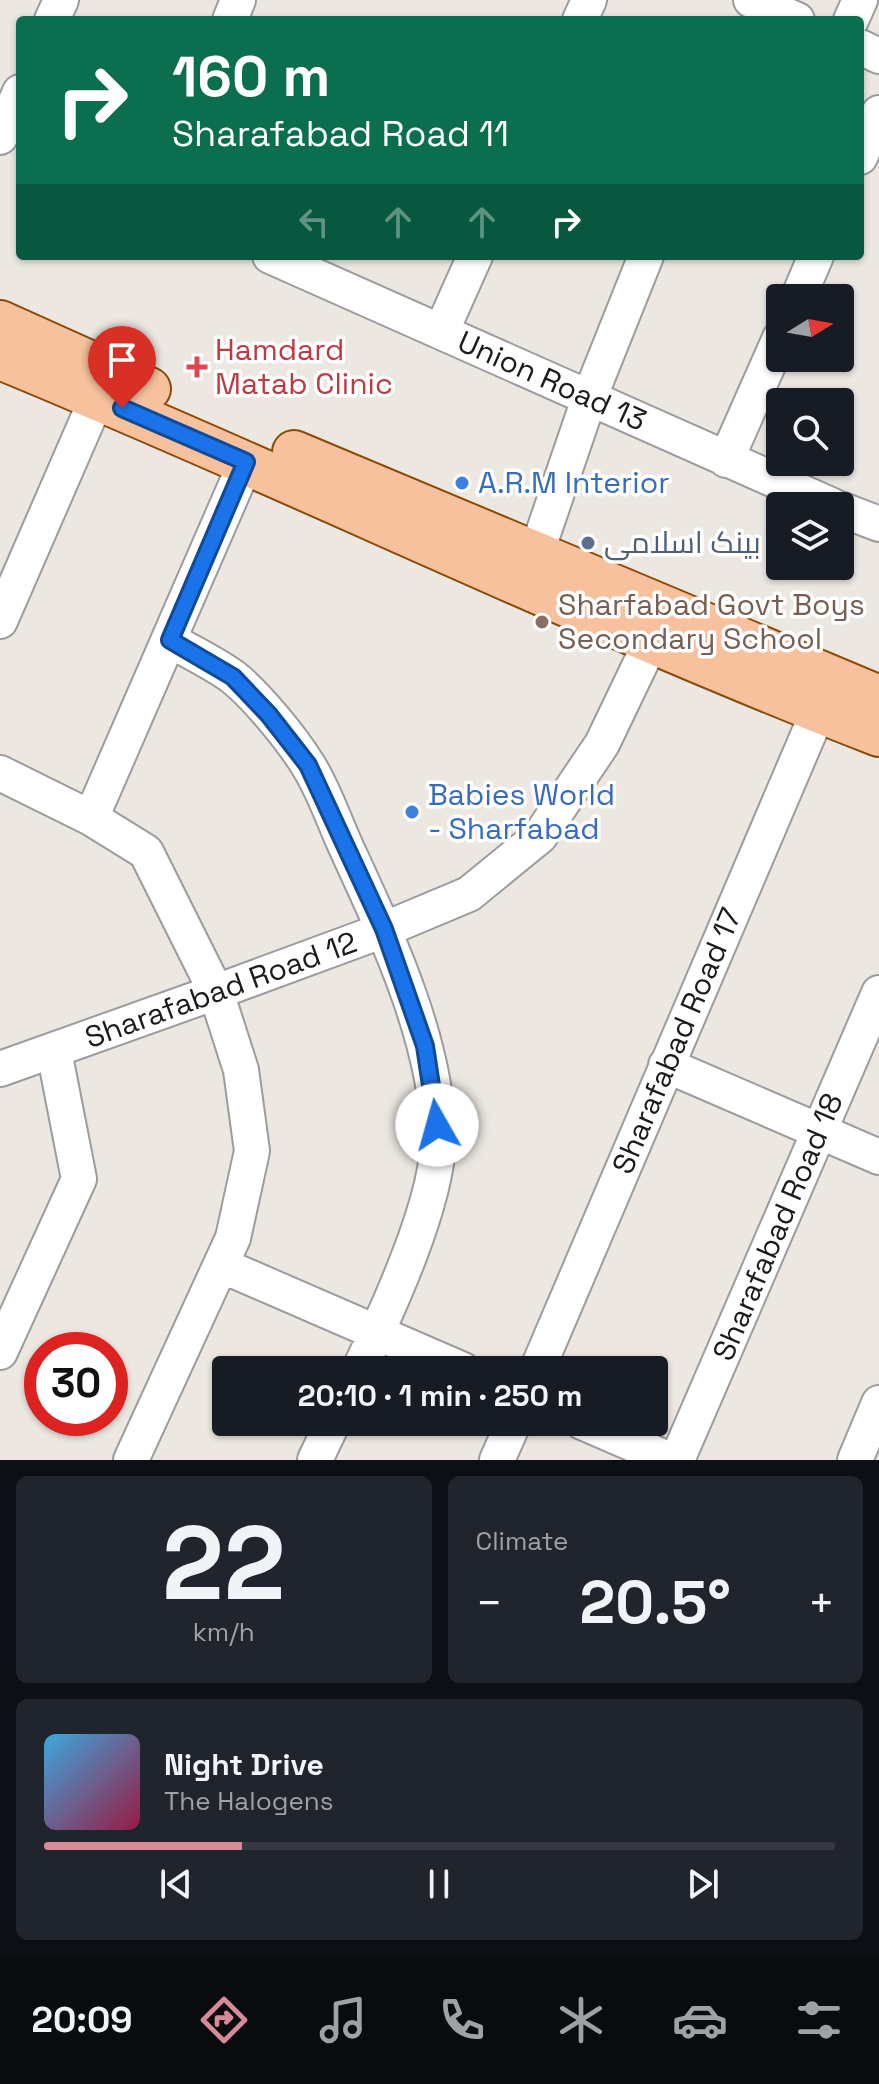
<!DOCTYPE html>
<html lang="en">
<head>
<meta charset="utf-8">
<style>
	:root { --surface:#171b24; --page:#20242c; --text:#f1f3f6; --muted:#9ea1a6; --line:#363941; --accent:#d98a98 }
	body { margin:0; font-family:"Space Grotesk",Cairo,sans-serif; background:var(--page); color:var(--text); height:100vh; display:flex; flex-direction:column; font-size:30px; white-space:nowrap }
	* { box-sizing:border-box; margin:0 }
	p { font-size:26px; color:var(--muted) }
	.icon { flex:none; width:44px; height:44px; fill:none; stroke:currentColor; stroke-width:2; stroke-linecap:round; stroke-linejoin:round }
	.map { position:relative; height:1460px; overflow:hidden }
	.panel { display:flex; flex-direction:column; gap:16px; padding:16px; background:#0d0f14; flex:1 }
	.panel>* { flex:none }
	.guide { position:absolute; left:16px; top:16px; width:848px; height:244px; border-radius:8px; box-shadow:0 2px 6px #0004; background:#0b6e4f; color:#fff; overflow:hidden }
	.needle { width:52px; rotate:79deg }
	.controls { position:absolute; left:766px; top:284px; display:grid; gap:16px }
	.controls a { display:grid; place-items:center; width:88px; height:88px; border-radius:8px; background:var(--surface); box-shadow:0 2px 6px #0004; font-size:40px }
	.speed { position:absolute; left:24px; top:1332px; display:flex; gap:16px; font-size:40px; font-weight:700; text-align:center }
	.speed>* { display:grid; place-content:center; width:104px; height:104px; border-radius:50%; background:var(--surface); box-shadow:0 2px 6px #0004; line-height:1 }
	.speed .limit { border:12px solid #d22; background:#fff; color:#111 }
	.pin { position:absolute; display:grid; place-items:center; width:68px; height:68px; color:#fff; margin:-82px -34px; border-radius:50% 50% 50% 0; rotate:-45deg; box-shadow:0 0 8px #0007 }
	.pin .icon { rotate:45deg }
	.me { position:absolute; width:88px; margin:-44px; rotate:353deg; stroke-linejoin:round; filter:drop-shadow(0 0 6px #0008) }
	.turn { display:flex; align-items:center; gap:28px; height:168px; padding:0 24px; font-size:36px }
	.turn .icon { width:104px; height:104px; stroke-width:2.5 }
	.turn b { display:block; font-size:56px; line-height:68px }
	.lanes { display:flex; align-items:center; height:76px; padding:0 24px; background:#0003; justify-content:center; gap:40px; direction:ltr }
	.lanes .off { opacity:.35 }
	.big { font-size:60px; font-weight:800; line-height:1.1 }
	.panel .widget { flex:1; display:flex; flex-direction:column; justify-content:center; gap:12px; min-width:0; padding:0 28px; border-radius:12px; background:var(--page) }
	.panel .dial { align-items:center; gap:0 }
	.dial b { font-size:104px; line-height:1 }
	.song { display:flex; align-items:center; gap:24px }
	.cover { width:96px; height:96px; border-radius:12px; background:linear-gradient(135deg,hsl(200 70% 55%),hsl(340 70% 35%)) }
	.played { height:8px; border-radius:4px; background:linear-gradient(90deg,var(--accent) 25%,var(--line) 25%) }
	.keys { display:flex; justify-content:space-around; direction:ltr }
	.heat { display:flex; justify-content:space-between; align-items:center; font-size:44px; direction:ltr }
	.panel .tiles { flex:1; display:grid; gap:16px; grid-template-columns:1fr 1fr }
	.widget:last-child { grid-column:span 2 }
	.trip { position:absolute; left:212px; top:1356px; width:456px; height:80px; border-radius:8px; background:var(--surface); box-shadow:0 2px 6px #0004; font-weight:800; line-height:80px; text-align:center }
	.dock { display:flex; height:128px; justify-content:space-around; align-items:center; background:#090b0e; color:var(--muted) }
	.dock .icon { width:56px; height:56px }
	.dock .selected { color:var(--accent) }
	.dock b { font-size:36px; color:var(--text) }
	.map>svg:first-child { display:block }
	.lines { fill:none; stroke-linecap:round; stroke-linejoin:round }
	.minor-casing { stroke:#9c9c9c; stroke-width:38 }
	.major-casing { stroke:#8b4b08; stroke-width:46 }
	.minor { stroke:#fff; stroke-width:34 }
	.major { stroke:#f6c19c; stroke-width:42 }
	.route-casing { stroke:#114b97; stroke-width:20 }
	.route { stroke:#1a73e8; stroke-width:14 }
	.health-dot { fill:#e0444e; stroke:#fff; stroke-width:3 }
	.shop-dot { fill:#3f7fe0; stroke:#fff; stroke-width:3 }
	.service-dot { fill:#5c6f8a; stroke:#fff; stroke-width:3 }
	.education-dot { fill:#8d6e63; stroke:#fff; stroke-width:3 }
	.labels { text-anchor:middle; stroke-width:7; stroke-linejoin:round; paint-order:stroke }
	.health-label { font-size:30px; fill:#be3a42; stroke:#fff; text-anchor:start }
	.street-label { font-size:30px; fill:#1b1b1b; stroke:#fff }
	.shop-label { font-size:30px; fill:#366cbe; stroke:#fff; text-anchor:start }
	.service-label { font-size:30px; fill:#4e5e75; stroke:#fff; text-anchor:start }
	.education-label { font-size:30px; fill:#785e54; stroke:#fff; text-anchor:start }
</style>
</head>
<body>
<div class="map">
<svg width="879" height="1460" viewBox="0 0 879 1460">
	<rect width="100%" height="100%" fill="#ece7e1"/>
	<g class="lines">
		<defs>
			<path id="minor" d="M 751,0 L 797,20
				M 52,20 L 61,0
				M 230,20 L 238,0
				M 580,20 L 589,0
				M 851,20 L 860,0
				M 860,47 L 879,56
				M 0,137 L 20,92
				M 860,157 L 879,113
				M 270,256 L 833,506
				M 798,298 L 816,256
				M 441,332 L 475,256
				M 726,460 L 780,338
				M 840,509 L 879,524
				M 536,554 L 590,396 L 646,256
				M 0,621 L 107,375
				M 170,640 C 190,652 214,663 233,677 C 256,695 292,739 308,765 C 324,790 334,821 346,847 C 386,934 439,1045 438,1141 C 437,1204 387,1312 359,1370
				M 0,773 L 91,818 L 146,852 L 216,992 L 241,1070 L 252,1151 L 233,1238 L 131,1460
				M 91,818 L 246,462
				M 666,1065 L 879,1157
				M 0,1069 L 216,992 L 376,933 L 469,894 L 540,836 L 602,744 L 661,621
				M 221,1265 L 463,1370
				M 0,1352 L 79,1179 L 54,1051
				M 537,1370 L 818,712
				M 582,1422 L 670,1460
				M 315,1460 L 333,1422
				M 497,1460 L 514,1422
				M 677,1460 L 879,993
				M 855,1460 L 879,1403"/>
			<path id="major" d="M 0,322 L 149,389
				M 0,358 C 295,479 582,620 879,735
				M 294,452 L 879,697"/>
		</defs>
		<use href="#minor" class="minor-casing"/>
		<use href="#major" class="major-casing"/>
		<use href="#minor" class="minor"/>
		<use href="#major" class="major"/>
	</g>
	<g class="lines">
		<defs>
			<path id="route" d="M 122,408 L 246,462 L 170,640 L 233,677 L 269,715 L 308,765 L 384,929 L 425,1046 L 437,1125"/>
		</defs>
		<use href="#route" class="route-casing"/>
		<use href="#route" class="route"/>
	</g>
	<path class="health-dot" d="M193 355h8v8h8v8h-8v8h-8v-8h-8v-8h8z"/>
	<g class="shop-dot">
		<circle cx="462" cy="483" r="8"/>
		<circle cx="412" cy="812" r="8"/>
	</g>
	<circle class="service-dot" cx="588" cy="543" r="8"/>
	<circle class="education-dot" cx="542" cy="622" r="8"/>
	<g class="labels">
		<g class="health-label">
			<text x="215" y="360">Hamdard<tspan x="215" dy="34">Matab Clinic</tspan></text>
		</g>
		<g class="street-label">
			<text transform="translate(552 381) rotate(24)" y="10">Union Road 13</text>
			<text transform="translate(221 990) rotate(-20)" y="10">Sharafabad Road 12</text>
			<text transform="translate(677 1041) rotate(-67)" y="10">Sharafabad Road 17</text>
			<text transform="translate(778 1227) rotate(-67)" y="10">Sharafabad Road 18</text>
		</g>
		<g class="shop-label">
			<text x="478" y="493">A.R.M Interior</text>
			<text x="428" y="805">Babies World<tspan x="428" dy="34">- Sharfabad</tspan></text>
		</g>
		<g class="service-label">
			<text x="604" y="553">بینک اسلامی</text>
		</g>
		<g class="education-label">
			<text x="558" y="615">Sharfabad Govt Boys<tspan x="558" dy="34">Secondary School</tspan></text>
		</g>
	</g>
</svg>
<div class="controls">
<a><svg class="needle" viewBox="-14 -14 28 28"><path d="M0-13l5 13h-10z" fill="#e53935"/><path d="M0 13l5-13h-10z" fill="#9ea1a6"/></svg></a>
<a><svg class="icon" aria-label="search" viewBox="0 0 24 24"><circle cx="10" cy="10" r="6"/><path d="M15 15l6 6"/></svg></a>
<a><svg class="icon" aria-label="layers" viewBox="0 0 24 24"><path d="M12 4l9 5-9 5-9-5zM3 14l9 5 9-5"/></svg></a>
</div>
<div class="speed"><div class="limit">30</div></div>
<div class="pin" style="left:122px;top:408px;background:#d93025"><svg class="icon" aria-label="arrive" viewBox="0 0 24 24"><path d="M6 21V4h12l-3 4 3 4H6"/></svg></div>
<svg class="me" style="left:437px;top:1125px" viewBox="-20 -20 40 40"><circle r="19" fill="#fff"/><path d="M0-13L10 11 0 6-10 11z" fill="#1a73e8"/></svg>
<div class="trip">20:10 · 1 min · 250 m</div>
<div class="guide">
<div class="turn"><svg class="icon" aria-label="right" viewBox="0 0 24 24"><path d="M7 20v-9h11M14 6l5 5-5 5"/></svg><div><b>160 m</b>Sharafabad Road 11</div></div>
<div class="lanes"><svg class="icon off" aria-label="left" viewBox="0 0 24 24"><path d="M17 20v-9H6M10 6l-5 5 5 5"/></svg><svg class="icon off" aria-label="ahead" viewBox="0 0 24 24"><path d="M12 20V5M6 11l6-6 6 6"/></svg><svg class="icon off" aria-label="ahead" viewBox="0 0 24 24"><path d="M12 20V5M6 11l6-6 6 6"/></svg><svg class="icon" aria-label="right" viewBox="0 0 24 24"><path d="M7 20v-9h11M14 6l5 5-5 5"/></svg></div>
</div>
</div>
<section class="panel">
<div class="tiles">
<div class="widget dial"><b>22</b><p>km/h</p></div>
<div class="widget"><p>Climate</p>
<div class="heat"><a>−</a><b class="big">20.5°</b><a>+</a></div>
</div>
<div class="widget">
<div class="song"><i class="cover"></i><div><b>Night Drive</b><p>The Halogens</p></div></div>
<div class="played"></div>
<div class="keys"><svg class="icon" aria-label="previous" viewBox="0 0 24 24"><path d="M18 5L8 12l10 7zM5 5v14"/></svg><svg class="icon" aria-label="pause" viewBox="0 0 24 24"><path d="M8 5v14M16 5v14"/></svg><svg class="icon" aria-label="next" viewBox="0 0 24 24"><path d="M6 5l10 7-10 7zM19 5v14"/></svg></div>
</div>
</div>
</section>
<nav class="dock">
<b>20:09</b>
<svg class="icon selected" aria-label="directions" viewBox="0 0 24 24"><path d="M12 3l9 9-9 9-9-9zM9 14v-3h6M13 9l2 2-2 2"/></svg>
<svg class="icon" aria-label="music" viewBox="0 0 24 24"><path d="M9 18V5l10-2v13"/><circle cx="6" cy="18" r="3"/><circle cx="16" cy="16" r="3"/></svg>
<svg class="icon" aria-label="phone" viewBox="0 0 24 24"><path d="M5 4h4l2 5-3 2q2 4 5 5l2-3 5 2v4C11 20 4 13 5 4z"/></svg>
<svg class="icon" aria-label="climate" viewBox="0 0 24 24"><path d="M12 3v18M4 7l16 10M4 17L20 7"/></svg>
<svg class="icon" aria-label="car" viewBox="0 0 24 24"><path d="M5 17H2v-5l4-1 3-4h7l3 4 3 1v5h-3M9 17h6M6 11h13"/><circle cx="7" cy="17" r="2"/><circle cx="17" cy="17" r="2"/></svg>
<svg class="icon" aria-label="filters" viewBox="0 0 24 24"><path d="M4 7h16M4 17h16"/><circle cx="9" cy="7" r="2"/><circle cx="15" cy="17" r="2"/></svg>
</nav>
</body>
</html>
